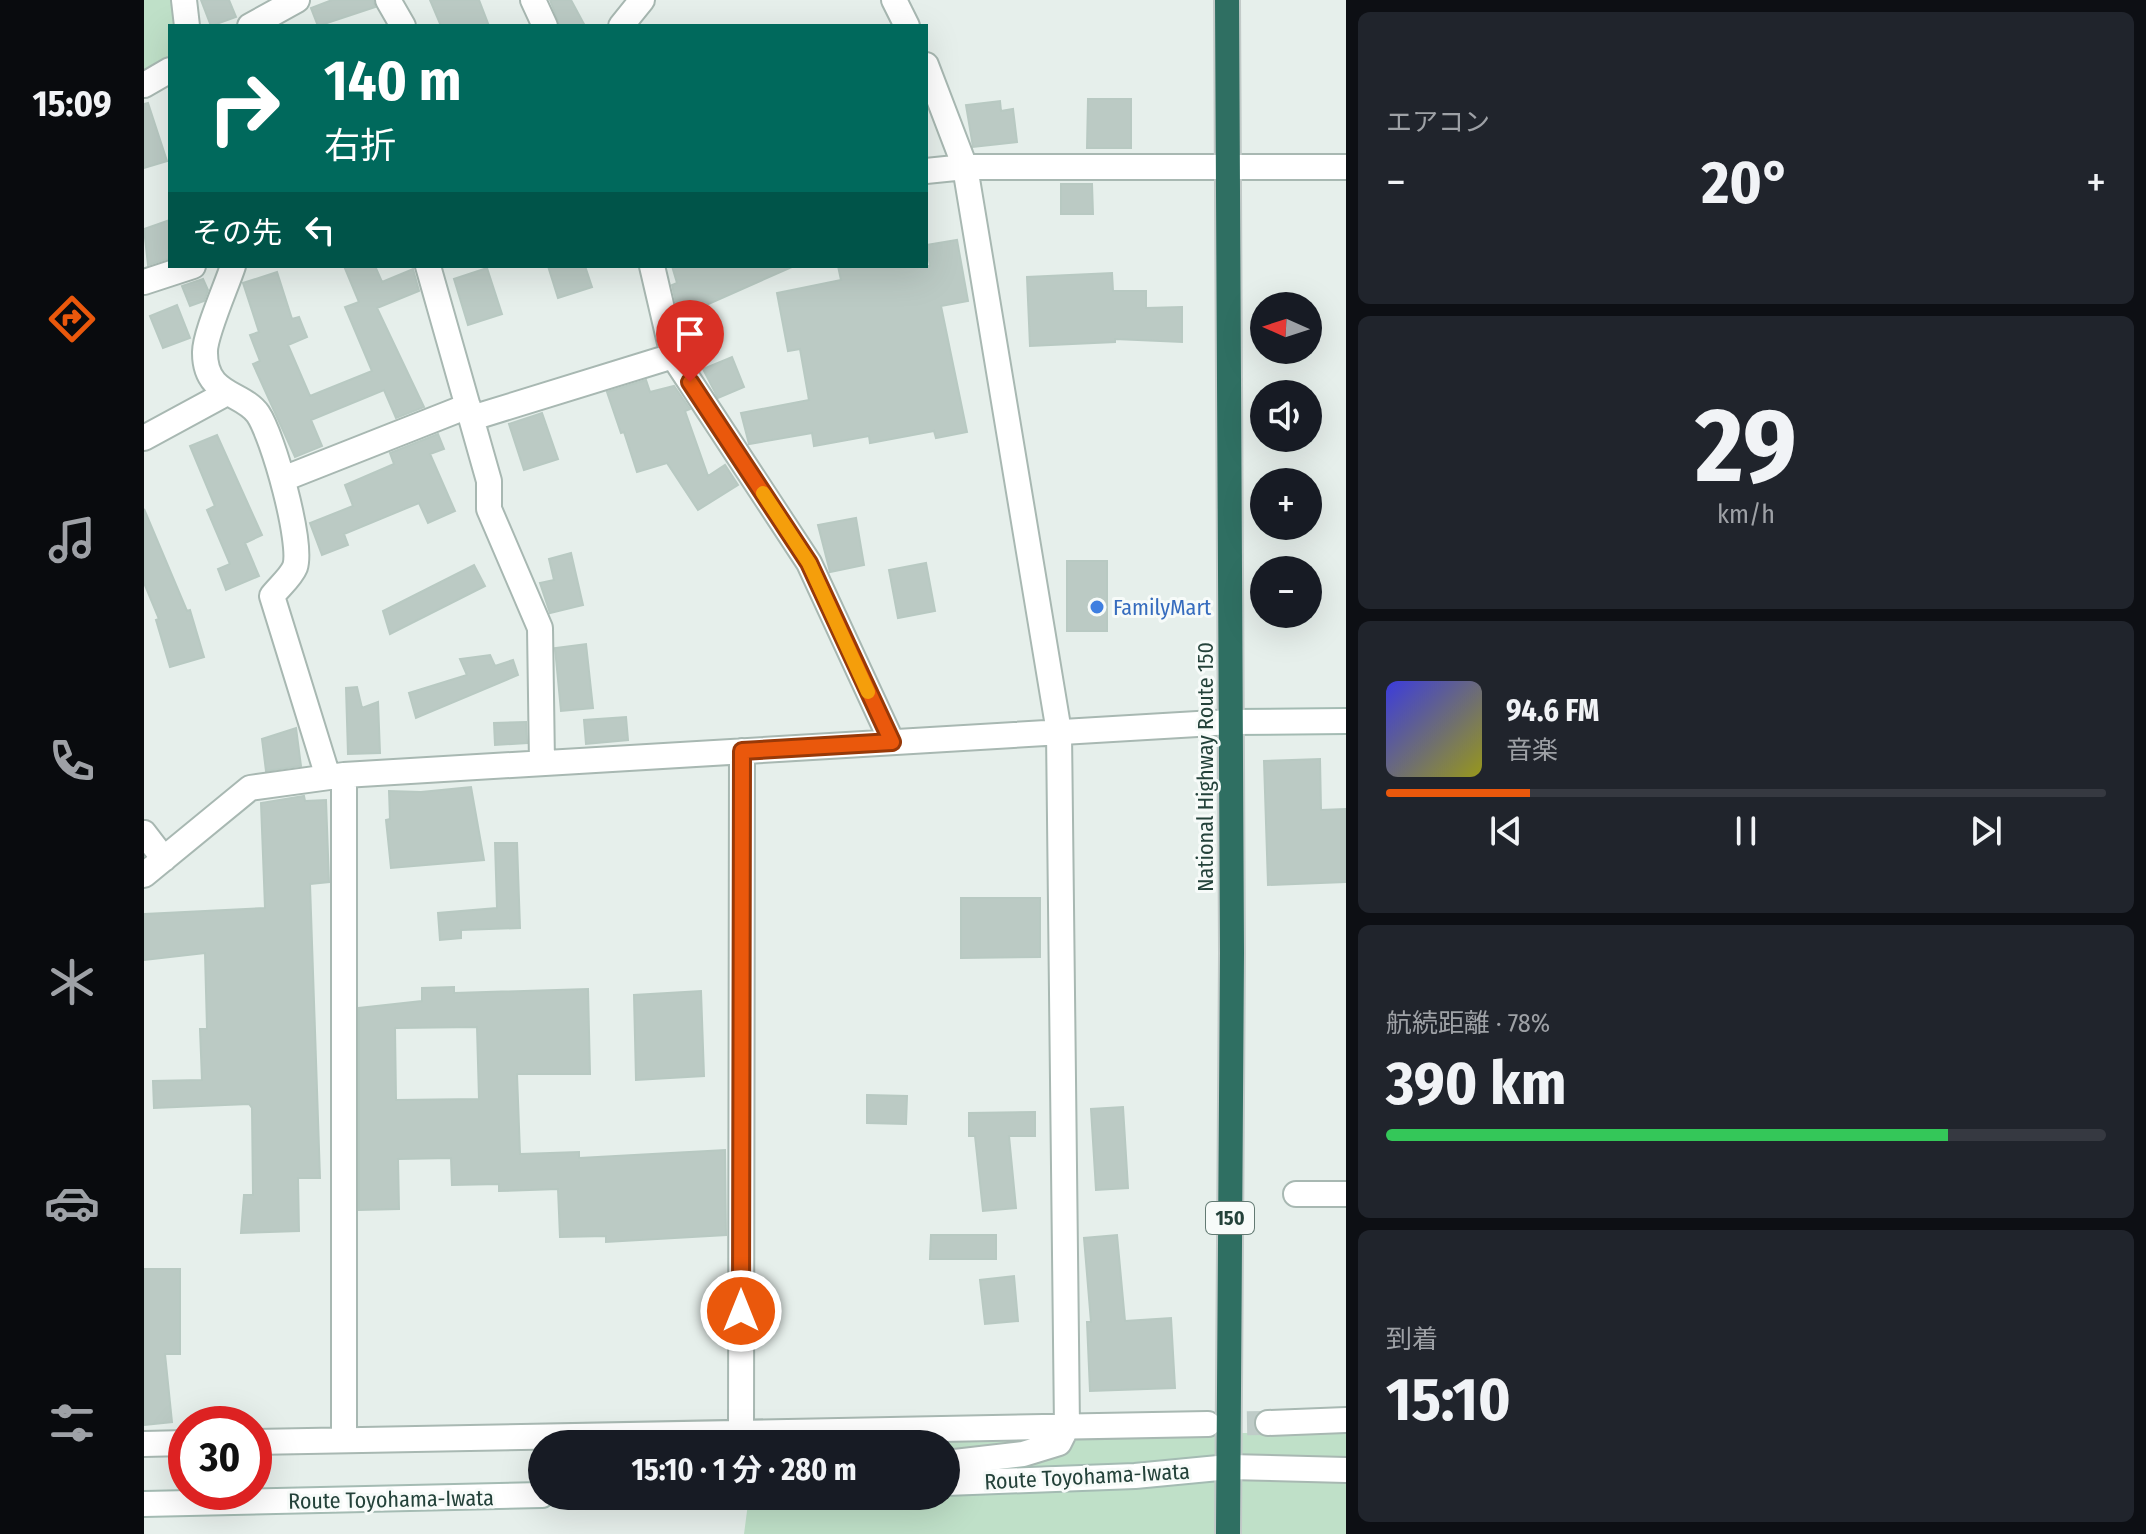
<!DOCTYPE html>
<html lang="ja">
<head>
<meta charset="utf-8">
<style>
	:root { --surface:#171b24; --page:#20242c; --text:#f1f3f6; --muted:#9ea1a6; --line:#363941; --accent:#ea580c }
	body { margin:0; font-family:"Fira Sans Condensed","Noto Sans JP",sans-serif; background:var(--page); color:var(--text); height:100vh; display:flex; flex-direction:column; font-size:30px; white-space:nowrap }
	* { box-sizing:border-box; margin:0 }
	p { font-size:26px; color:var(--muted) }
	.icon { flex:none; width:44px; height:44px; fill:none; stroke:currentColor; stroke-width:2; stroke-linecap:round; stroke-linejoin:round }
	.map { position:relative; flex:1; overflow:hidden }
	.panel { display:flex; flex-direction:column; gap:12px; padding:12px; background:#0d0f14; width:800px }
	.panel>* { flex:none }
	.top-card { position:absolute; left:24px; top:24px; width:760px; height:244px; border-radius:0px; box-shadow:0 8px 32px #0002; background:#00695c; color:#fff; overflow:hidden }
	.needle { width:52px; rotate:273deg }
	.controls { position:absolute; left:1106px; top:292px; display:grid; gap:16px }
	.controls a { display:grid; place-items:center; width:72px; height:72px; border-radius:50%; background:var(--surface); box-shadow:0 8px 32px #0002; font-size:40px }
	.speed { position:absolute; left:24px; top:1406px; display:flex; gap:16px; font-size:40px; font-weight:700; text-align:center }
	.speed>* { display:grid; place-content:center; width:104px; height:104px; border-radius:50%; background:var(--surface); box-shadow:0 8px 32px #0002; line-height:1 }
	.speed .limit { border:12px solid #d22; background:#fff; color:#111 }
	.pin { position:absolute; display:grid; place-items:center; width:68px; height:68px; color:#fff; margin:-82px -34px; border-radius:50% 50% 50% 0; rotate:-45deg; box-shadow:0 0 8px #0007 }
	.pin .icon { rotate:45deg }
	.me { position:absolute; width:88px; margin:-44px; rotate:0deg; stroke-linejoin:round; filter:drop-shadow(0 0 6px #0008) }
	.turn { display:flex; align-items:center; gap:28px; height:168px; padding:0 24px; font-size:36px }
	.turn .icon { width:104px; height:104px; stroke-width:2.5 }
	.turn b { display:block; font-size:56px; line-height:68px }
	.then { display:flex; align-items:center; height:76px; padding:0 24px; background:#0003; gap:16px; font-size:30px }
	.big { font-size:60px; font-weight:700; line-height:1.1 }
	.panel .widget { flex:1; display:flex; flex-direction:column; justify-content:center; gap:12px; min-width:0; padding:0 28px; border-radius:12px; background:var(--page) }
	.panel .dial { align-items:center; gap:0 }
	.dial b { font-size:104px; line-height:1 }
	.song { display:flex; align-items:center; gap:24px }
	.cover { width:96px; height:96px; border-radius:12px; background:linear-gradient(135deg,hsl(240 70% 55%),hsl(60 70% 35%)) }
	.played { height:8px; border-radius:4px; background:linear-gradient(90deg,var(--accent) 20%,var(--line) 20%) }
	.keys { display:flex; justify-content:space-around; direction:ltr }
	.heat { display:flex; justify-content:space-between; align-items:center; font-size:44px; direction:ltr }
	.charge { height:12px; border-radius:6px; background:linear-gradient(90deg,#34c759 78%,var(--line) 0) }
	.trip { position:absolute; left:384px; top:1430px; width:432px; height:80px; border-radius:40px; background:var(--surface); box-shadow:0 8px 32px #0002; font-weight:700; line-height:80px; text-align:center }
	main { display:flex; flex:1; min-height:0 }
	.menu { display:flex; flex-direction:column; width:144px; justify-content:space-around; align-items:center; background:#090b0e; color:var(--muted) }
	.menu .icon { width:56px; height:56px }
	.menu .selected { color:var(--accent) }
	.menu b { font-size:36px; color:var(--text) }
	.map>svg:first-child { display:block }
	.green { fill:#bfe0c8 }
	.building { fill:#bbcac4; stroke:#b8c9c2; stroke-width:2; fill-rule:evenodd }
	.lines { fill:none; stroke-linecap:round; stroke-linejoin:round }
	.street-tunnel { stroke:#bfccc8; stroke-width:24; stroke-dasharray:24 12; stroke-linecap:butt }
	.street-casing { stroke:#a8b8b2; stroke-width:28 }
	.secondary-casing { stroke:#a4bbb3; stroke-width:28 }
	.highway-casing { stroke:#c2cac8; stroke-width:28 }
	.street { stroke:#fff; stroke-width:24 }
	.secondary { stroke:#fff; stroke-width:24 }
	.highway { stroke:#2f6f62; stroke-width:24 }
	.route-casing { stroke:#983908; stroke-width:20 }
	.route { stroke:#ea580c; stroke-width:14 }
	.slow { stroke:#f59e0b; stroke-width:14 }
	.shop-dot { fill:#3f7fe0; stroke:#f7fbf9; stroke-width:3 }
	.labels { text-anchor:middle; stroke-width:6; stroke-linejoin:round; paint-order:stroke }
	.shield { fill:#f7fbf9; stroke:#637a73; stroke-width:2 }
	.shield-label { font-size:20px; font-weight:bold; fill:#24423a }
	.shop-label { font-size:22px; fill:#366cbe; stroke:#f7fbf9; text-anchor:start }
	.street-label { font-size:22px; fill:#24423a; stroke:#f7fbf9 }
</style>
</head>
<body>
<main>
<nav class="menu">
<b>15:09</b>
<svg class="icon selected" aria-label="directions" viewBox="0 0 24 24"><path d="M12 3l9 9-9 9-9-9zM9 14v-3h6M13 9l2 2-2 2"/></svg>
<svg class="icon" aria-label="music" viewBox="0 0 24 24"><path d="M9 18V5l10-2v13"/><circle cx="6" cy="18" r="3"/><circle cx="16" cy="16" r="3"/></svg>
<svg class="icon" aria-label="phone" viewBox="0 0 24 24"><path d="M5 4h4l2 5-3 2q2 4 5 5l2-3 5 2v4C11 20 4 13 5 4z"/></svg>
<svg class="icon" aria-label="climate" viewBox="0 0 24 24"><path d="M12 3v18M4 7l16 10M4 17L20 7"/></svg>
<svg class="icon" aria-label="car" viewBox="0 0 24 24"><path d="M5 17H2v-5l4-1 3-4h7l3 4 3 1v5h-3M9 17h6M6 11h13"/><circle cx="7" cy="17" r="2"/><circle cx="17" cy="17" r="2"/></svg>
<svg class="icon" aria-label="filters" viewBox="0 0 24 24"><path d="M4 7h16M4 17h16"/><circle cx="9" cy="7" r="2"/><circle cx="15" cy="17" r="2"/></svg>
</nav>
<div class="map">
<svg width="1202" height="1534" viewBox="0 0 1202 1534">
	<rect width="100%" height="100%" fill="#e6efeb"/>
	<path class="green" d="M 0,0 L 31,0 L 35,26 L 26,26 L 26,61 L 0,75 Z
		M 607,1433 L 1202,1433 L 1202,1534 L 600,1534 L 605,1496 L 802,1496 L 802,1444 L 607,1444 Z"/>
	<path class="building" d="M 57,0 L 85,0 L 92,17 L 67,26 Z
		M 188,0 L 229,0 L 231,7 L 174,26 L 167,8 Z
		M 286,0 L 335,0 L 345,26 L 297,26 Z
		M 406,0 L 427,0 L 441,26 L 416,26 Z
		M 944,99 L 987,99 L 987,148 L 943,148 Z
		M 856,101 L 857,111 L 869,109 L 873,142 L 829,147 L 822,105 Z
		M 4,103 L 23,161 L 0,168 L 0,104 Z
		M 917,184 L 948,184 L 949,214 L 917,214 Z
		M 26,220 L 26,258 L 4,265 L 0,229 Z
		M 813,240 L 824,301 L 797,306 L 823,432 L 792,438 L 790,431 L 726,443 L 725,436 L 670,446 L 668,433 L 605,444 L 597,413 L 665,400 L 656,349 L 644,351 L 633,293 L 697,280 L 694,266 L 786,266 L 782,245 Z
		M 200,266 L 231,266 L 238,282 L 269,269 L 275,291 L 233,308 L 280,407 L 252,418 L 240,390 L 167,420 L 178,446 L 151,457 L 109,364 L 116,361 L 106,335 L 115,332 L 99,283 L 133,272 L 148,319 L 155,317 L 163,337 L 144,345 L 166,396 L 228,371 L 201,307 L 215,302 Z
		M 404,266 L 441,266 L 448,287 L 414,298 Z
		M 528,266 L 650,266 L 535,317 L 528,285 L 533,283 Z
		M 343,268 L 358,314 L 324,325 L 310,279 Z
		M 968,273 L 969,291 L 1002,291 L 1002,308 L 1038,307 L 1038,342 L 971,339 L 971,342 L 886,346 L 883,277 Z
		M 59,279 L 64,290 L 60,301 L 46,306 L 38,286 Z
		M 33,305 L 46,338 L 19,348 L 6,316 Z
		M 588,357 L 600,387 L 574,398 L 559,369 Z
		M 502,380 L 506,392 L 530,386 L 546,409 L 541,411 L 564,476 L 581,465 L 594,485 L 554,510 L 523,463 L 493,472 L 480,432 L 477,433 L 463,392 Z
		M 398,413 L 414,459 L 380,470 L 365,424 Z
		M 294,434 L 300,449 L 286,454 L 311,511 L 284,523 L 275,503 L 200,534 L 204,545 L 178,555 L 166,523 L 209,506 L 201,485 L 250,464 L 246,453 Z
		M 73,435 L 118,535 L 101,543 L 115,576 L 82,590 L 74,569 L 86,564 L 63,510 L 71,506 L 46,446 Z
		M 0,509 L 43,611 L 46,610 L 60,657 L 26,667 L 12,620 L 15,619 L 0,583 Z
		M 712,518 L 720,565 L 686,572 L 674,525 Z
		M 427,553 L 439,605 L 406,613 L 396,583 L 410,580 L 405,559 Z
		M 923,561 L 963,561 L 963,631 L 923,631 Z
		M 782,563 L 791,611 L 754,618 L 745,570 Z
		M 330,565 L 341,586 L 246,634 L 239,611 Z
		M 442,644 L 449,708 L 417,711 L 411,648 Z
		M 346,655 L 351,666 L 369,660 L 374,675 L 272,718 L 265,693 L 323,675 L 316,659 Z
		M 213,687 L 218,708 L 234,702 L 236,753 L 204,754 L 202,688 Z
		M 482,717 L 484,740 L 442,744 L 440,720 Z
		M 382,722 L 383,743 L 351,745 L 350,723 Z
		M 152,728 L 157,766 L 122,771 L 118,739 Z
		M 1176,759 L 1177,810 L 1202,809 L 1202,882 L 1124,885 L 1120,761 Z
		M 327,787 L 340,860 L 247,868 L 242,820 L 246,819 L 245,791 L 277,792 Z
		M 160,796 L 161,801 L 182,800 L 185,882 L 166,884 L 176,1178 L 154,1178 L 155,1231 L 97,1233 L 100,1195 L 109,1195 L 108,1108 L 105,1104 L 10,1108 L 9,1081 L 58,1080 L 56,1029 L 63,1029 L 61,953 L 0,960 L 0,914 L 121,908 L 117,803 Z
		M 351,843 L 373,843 L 376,928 L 317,930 L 317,938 L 296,940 L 294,913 L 353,908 Z
		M 817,898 L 896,898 L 896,957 L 817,958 Z
		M 310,987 L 310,993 L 444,989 L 446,1074 L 373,1074 L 376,1154 L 435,1152 L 435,1158 L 581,1150 L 582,1235 L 462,1242 L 462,1236 L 416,1237 L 414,1189 L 355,1191 L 355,1184 L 308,1185 L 307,1158 L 254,1159 L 255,1209 L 215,1210 L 215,1008 L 278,1001 L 278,988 ZM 333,1027 L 335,1099 L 252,1100 L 251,1028 Z
		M 557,991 L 560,1076 L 492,1080 L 490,995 Z
		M 723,1095 L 763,1096 L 762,1124 L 723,1123 Z
		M 979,1107 L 984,1188 L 952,1190 L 947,1109 Z
		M 891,1112 L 891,1136 L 865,1136 L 872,1208 L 839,1211 L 831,1136 L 825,1136 L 825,1113 Z
		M 787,1235 L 852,1235 L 852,1259 L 786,1259 Z
		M 973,1235 L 981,1321 L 1027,1318 L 1031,1388 L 946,1391 L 943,1322 L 947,1322 L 940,1238 Z
		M 0,1269 L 36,1269 L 36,1354 L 21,1354 L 28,1422 L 0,1425 Z
		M 870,1276 L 874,1321 L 841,1324 L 836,1280 Z"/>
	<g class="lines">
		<path class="street-tunnel" d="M 1067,1424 L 1124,1423"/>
		<defs>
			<path id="street" d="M 40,0 L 43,26
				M 244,0 L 259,26
				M 389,0 L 401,26
				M 750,0 L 763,26
				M 106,26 L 153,0
				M 477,26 L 498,0
				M 782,65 L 821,167 L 915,732 L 923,1427 L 915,1443 L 879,1454 L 802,1463
				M 0,85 L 26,70
				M 782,171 L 821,167 L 1202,167
				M 89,266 C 83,285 60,336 61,353 C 61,396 99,392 114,414 C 129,436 159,543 151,567 C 147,577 134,588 128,596 L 184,777
				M 284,266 L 345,481 L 345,509 L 396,628 L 398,763
				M 508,266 L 529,356 L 665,563 L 748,742
				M 0,282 L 49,266
				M 328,418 L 529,356
				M 0,438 L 81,394
				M 139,479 L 324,406
				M 0,833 L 20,859
				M 0,875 L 106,788 L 200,775 L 1087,722
				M 1152,1194 L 1202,1194
				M 1124,1423 L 1202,1420
				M 597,1432 L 598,751
				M 200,1440 L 200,775
				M 110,1442 L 1064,1424
				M 0,1444 L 42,1443
				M 1085,1467 L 1202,1470"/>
			<path id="secondary" d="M 1087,722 L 1202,721
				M 802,1483 L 991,1476 L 1085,1467
				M 0,1504 L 398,1495"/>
			<path id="highway" d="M 1083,0 L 1088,953 L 1084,1534"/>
		</defs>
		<use href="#street" class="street-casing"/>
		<use href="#secondary" class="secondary-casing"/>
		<use href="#highway" class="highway-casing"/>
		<use href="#street" class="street"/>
		<use href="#secondary" class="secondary"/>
		<use href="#highway" class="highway"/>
	</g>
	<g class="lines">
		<defs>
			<path id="route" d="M 546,382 L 665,563 L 748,742 L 598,751 L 597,1311"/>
		</defs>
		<use href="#route" class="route-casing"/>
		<use href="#route" class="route"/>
		<path class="slow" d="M 619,493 L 665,563 L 724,692"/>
	</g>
	<circle class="shop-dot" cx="953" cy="607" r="8"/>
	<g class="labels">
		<rect class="shield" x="1062" y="1202" width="48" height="32" rx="6"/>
		<g class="shield-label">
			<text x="1086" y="1225">150</text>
		</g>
		<g class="shop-label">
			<text x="969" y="615">FamilyMart</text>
		</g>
		<g class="street-label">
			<text transform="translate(1061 767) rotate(-90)" y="8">National Highway Route 150</text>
			<text transform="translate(943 1476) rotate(-3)" y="8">Route Toyohama-Iwata</text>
			<text transform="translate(247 1499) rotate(-1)" y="8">Route Toyohama-Iwata</text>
		</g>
	</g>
</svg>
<div class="controls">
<a><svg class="needle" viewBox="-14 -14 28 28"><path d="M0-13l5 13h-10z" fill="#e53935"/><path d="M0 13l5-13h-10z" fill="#9ea1a6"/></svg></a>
<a><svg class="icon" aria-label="sound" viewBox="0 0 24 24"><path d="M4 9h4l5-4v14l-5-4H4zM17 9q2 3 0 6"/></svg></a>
<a>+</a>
<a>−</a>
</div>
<div class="speed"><div class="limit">30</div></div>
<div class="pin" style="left:546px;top:382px;background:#d93025"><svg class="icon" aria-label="arrive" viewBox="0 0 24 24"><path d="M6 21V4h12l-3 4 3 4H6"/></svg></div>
<svg class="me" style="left:597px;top:1311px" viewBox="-20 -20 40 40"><circle r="17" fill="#ea580c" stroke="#fff" stroke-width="3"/><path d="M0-11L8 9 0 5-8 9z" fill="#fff"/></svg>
<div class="trip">15:10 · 1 分 · 280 m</div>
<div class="top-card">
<div class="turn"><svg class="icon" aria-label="right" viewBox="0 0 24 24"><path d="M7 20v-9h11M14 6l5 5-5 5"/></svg><div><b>140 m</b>右折</div></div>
<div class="then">その先<svg class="icon" aria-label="left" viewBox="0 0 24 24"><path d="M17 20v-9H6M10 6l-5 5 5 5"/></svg></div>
</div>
</div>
<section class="panel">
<div class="widget"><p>エアコン</p>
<div class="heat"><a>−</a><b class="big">20°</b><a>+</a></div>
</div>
<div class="widget dial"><b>29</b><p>km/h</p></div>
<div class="widget">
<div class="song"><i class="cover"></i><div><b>94.6 FM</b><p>音楽</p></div></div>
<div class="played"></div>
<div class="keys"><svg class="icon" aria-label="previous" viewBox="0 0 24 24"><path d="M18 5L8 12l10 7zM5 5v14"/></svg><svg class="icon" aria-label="pause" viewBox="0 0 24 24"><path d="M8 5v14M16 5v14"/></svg><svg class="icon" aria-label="next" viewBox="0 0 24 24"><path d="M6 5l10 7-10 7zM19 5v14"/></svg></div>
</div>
<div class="widget"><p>航続距離 · 78%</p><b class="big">390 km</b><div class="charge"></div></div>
<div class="widget"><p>到着</p><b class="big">15:10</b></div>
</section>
</main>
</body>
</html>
